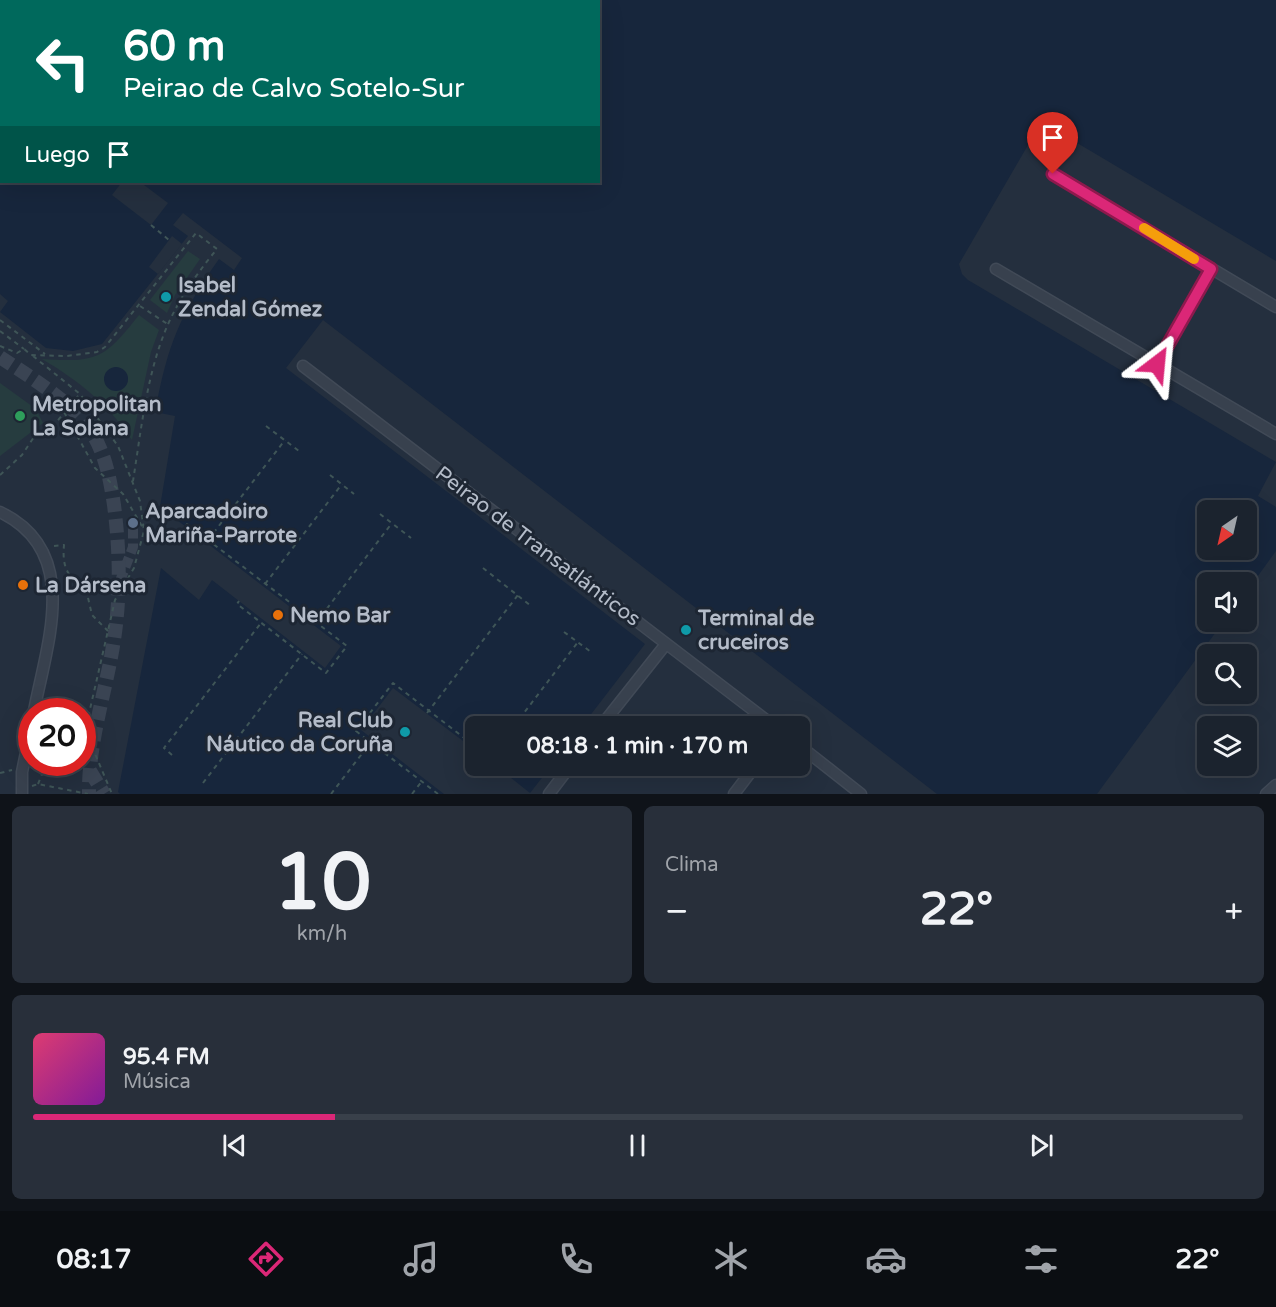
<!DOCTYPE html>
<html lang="es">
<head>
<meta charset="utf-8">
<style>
	:root { --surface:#1b232e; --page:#282f3a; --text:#f1f3f6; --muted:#a0a4aa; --line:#39404a; --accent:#db2777 }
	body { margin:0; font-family:"Varela Round",sans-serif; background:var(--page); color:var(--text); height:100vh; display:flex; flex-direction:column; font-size:22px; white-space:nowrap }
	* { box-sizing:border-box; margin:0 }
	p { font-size:20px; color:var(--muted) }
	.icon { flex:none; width:33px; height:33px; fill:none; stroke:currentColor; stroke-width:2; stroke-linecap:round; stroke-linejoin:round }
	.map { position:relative; height:794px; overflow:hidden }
	.panel { display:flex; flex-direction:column; gap:12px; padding:12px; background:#0f1319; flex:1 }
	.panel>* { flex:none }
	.banner { position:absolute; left:0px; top:0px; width:600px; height:183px; box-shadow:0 6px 24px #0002,0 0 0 2px var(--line); background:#00695c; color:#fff; overflow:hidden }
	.needle { width:39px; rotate:214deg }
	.fabs { position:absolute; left:1197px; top:500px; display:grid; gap:12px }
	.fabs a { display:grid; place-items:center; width:60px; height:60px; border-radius:9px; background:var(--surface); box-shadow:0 6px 24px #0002,0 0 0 2px var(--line); font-size:30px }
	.speed { position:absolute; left:18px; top:698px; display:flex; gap:12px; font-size:30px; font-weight:700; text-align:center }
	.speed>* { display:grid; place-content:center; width:78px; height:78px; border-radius:50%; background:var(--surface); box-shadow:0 6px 24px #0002,0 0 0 2px var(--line); line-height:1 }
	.speed .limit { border:9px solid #d22; background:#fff; color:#111 }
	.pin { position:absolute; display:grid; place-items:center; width:51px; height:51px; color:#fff; margin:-62px -26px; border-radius:50% 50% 50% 0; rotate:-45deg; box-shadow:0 0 6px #0007 }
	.pin .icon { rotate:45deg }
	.me { position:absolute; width:66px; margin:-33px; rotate:29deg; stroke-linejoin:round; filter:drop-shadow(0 0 4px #0008) }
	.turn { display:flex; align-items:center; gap:21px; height:126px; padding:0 24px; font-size:27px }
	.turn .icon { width:78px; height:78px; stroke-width:2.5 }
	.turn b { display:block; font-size:42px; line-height:51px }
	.then { display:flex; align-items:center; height:57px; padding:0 24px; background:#0003; gap:12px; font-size:22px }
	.big { font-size:45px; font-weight:700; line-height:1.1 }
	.panel .tile { flex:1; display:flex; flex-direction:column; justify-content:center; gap:9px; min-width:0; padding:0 21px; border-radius:9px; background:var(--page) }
	.panel .dial { align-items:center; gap:0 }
	.dial b { font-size:78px; line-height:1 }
	.song { display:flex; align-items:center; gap:18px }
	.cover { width:72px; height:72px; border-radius:9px; background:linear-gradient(135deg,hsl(340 70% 55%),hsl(290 70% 35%)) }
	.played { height:6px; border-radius:3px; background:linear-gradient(90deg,var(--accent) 25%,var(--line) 25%) }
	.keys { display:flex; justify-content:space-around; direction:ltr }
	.heat { display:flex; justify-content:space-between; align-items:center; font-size:33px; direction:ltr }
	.panel .tiles { flex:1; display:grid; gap:12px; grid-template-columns:1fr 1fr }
	.tile:last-child { grid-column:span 2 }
	.trip { position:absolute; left:465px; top:716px; width:345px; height:60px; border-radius:9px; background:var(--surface); box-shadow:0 6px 24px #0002,0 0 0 2px var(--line); font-weight:700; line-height:60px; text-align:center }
	.menu { display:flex; height:96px; justify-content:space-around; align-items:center; background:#0b0e12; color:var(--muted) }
	.menu .icon { width:42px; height:42px }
	.menu .current { color:var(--accent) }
	.menu b { font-size:27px; color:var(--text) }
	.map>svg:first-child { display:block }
	.green { fill:#263c3f; fill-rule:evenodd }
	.water { fill:#17263c; fill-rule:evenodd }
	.pier { fill:#242f3e }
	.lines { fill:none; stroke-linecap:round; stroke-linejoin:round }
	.minor-tunnel { stroke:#3a4453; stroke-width:10; stroke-dasharray:10 5; stroke-linecap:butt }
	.major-tunnel { stroke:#3a4453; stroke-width:14; stroke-dasharray:14 7; stroke-linecap:butt }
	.minor-casing { stroke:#414a57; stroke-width:13 }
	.path { stroke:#3f5557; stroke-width:2; stroke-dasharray:4.5 4.5; stroke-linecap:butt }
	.minor { stroke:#38414e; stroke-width:10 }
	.route-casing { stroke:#8e194d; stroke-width:15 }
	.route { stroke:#db2777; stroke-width:10 }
	.slow { stroke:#f59e0b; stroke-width:10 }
	.culture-dot { fill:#0f9aa8; stroke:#1d2633; stroke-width:2 }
	.leisure-dot { fill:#2e9e5b; stroke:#1d2633; stroke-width:2 }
	.service-dot { fill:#5c6f8a; stroke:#1d2633; stroke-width:2 }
	.food-dot { fill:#e8710a; stroke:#1d2633; stroke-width:2 }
	.labels { text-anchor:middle; stroke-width:6; stroke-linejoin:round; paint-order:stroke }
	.poi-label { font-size:21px; font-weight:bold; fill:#b4bcc9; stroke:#1d2633; text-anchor:start }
	.street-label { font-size:21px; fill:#b4bcc9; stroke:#1d2633 }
</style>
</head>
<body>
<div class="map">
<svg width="1276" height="794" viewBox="0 0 1276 794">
	<rect width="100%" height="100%" fill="#242f3e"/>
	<path class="green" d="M 188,251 L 200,259 L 175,295 L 167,313 L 150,300 Z
		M 139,315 L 159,330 L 151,352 L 132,440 C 108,404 79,381 42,359 C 98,363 105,358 139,315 ZM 115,367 L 127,374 L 128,382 L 116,391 L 106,385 L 106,374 Z
		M 0,383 L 36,409 L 43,423 L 0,456 Z"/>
	<path class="water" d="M 0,0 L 1276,0 L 1276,261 L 1057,131 L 1046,128 L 1035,133 L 959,264 L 962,274 L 968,280 L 1276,462 L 1258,496 L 1276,507 L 1276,551 L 1247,591 L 1246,582 L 1208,582 L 1208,621 L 1224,621 L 1097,794 L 937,794 L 323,320 L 286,368 L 645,644 L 582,726 L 476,726 L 475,750 L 393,688 L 361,730 L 444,794 L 120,794 L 118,792 L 161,568 L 199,600 L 212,580 L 325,668 L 341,646 L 160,507 L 175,416 L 155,412 C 168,344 179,316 219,259 L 234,270 L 242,258 L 183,213 L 173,225 L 188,236 L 102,344 L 73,351 L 46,348 L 0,312 L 8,301 L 0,294 ZM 2,2 L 598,2 L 598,182 L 2,182 ZM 1208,510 L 1246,510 L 1246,549 L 1208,549 Z
		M104 379a12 12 0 1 1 24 0a12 12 0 1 1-24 0Z
		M 495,765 L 552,765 L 530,793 Z"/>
	<path class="pier" d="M 122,182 L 140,182 L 168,203 L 151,225 L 112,195 Z
		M 172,236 L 182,244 L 158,274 L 149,267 Z"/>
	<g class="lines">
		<path class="minor-tunnel" d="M 120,581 L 133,547 L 133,523"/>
		<path class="major-tunnel" d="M 0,357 C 27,375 57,393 80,417 C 103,442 109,472 114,505 C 120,552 121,598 113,646 C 105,694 88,745 89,794
			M 90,771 L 104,794"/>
		<defs>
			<path id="minor" d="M 1053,174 L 1276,307
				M 996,269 L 1276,434
				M 1157,364 L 1211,269
				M 303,366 L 774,726
				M 0,512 C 82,551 47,643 34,711
				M 601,726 L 666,644
				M 800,746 L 861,794
				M 22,794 L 22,772 L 32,723
				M 549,794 L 571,765
				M 734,794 L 756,765
				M 1266,794 L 1276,785"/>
		</defs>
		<use href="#minor" class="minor-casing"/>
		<path class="path" d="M 151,225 L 169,240
			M 140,306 L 169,325
			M 0,320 L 45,354
			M 0,331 L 24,349
			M 0,346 L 17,353 L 24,349 L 31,355 L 67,356 L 97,352 L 105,347 L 196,233 L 217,249 C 202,267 186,289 175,310 C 148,360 142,425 133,481
			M 33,356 L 80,394 L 118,446 L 140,501 L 144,531 L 134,568 L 115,600 L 82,744
			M 64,412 L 95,468 L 123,494 L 143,528
			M 266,426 L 299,451
			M 0,475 L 22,455 L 34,437 L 54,425 L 79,395
			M 330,475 L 354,494
			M 380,514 L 411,538
			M 186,526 L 187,524 L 347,646 L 326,673 L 237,604 L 239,601
			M 208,540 L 285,440
			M 54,546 L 64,545 C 62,567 67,577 86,589 L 92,615 L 108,631
			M 483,568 L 531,606
			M 265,584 L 342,484
			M 316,623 L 392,523
			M 564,632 L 591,652
			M 427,713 L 518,595
			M 514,726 L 578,642
			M 85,730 L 112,794
			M 172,755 L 164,748 L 261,623
			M 499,765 L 509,773 L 508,775
			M 0,773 L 12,770
			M 203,783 L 302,654
			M 38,784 L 47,762
			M 32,786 L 38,784 L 88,794
			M 331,794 L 371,742
			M 412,794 L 422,781
			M 438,794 L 356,731 L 393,683 L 476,747"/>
		<use href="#minor" class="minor"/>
	</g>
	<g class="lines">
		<defs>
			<path id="route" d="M 1053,174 L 1211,269 L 1157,364"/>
		</defs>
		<use href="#route" class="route-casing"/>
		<use href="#route" class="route"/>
		<path class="slow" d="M 1144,228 L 1194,259"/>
	</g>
	<g class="culture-dot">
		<circle cx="166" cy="297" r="6"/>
		<circle cx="686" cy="630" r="6"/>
		<circle cx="405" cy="732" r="6"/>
	</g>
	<circle class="leisure-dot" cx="20" cy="416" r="6"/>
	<circle class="service-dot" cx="133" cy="523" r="6"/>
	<g class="food-dot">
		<circle cx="23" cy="585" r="6"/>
		<circle cx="278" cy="615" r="6"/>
	</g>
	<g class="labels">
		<g class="poi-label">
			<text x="178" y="292">Isabel<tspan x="178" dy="24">Zendal Gómez</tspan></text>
			<text x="32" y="411">Metropolitan<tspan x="32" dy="24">La Solana</tspan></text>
			<text x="145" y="518">Aparcadoiro<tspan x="145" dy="24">Mariña-Parrote</tspan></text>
			<text x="35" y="592">La Dársena</text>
			<text x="290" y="622">Nemo Bar</text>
			<text x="698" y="625">Terminal de<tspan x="698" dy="24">cruceiros</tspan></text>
			<text x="393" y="727" text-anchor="end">Real Club<tspan x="393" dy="24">Náutico da Coruña</tspan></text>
		</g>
		<g class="street-label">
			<text transform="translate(538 546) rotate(37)" y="7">Peirao de Transatlánticos</text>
		</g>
	</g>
</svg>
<div class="fabs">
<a><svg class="needle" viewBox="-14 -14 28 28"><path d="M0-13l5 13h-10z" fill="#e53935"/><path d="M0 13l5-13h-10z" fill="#a0a4aa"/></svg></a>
<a><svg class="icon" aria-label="sound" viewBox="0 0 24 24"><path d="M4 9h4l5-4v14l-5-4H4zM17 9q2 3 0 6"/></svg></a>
<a><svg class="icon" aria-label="search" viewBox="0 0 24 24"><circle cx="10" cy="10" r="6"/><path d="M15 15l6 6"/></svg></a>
<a><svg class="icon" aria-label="layers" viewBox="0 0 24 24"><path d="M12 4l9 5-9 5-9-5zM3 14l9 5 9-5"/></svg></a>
</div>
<div class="speed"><div class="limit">20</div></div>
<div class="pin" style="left:1053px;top:174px;background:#d93025"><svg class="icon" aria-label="arrive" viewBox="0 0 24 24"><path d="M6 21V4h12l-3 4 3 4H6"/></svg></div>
<svg class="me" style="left:1157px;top:364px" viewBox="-20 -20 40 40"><path d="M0-17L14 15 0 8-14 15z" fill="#db2777" stroke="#fff" stroke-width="4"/></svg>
<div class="trip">08:18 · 1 min · 170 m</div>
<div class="banner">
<div class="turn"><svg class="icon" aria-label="left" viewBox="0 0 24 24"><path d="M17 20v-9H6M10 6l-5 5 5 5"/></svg><div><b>60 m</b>Peirao de Calvo Sotelo-Sur</div></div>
<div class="then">Luego<svg class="icon" aria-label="arrive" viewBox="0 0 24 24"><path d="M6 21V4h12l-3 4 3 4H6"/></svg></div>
</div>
</div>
<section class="panel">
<div class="tiles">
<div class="tile dial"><b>10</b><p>km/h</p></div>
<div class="tile"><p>Clima</p>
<div class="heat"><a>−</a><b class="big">22°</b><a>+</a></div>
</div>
<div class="tile">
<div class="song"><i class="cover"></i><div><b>95.4 FM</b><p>Música</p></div></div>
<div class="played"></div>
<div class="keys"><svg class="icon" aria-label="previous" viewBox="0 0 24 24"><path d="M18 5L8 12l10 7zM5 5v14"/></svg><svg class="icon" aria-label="pause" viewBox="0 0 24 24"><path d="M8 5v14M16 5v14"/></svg><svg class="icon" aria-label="next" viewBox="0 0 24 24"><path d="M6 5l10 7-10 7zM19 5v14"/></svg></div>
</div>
</div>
</section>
<nav class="menu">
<b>08:17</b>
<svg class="icon current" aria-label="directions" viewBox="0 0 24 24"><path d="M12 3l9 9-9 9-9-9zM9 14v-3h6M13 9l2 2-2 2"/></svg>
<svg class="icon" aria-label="music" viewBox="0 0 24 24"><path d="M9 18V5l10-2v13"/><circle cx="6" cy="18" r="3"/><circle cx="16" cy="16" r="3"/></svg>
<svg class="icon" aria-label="phone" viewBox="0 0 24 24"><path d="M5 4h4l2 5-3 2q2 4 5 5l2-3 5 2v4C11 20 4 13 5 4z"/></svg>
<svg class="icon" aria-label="climate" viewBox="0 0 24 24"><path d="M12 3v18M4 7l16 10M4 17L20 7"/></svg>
<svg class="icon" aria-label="car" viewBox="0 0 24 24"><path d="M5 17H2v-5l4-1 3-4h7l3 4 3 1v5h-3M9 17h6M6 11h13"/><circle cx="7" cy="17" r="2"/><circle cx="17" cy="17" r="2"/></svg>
<svg class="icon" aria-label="filters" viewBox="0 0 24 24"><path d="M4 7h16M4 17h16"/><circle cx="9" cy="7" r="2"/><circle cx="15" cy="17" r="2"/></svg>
<b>22°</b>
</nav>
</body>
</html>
